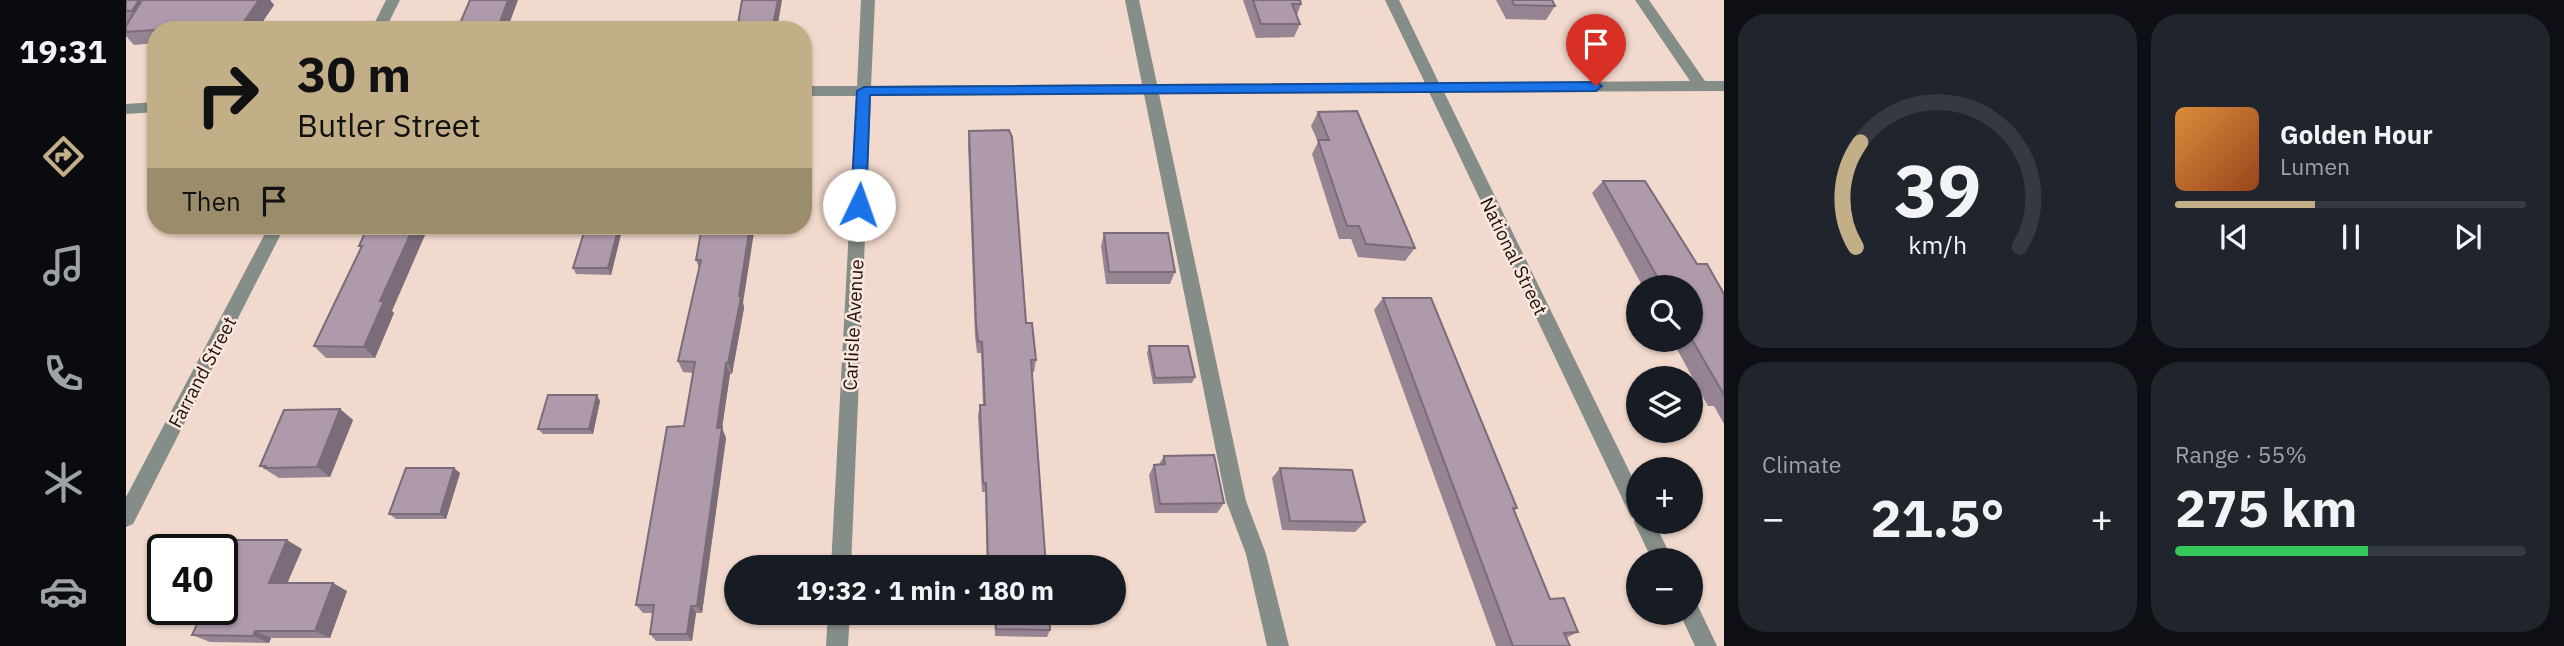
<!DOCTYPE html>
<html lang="en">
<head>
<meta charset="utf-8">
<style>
	:root { --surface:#171b24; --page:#20242c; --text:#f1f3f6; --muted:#9ea1a6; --line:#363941; --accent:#c2af87 }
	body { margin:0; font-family:"IBM Plex Sans",sans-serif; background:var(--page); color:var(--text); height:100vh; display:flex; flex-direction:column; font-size:26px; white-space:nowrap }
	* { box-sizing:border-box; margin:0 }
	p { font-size:23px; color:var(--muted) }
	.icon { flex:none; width:38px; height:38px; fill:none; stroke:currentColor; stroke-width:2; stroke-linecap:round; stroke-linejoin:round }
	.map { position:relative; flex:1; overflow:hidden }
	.drawer { display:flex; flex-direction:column; gap:14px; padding:14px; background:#0d0f14; width:840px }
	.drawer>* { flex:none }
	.top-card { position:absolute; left:21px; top:21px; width:665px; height:214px; border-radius:28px; box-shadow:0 2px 5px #0004; background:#c2af87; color:#111; overflow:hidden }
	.buttons { position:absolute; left:1500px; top:275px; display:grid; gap:14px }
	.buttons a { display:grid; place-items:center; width:77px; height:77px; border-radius:50%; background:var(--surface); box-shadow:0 2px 5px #0004; font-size:35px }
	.speed { position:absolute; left:21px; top:534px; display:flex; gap:14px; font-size:35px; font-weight:700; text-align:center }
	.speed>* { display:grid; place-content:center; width:91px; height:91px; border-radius:50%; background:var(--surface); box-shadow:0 2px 5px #0004; line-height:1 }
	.speed .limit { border:4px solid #111; border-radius:10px; background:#fff; color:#111 }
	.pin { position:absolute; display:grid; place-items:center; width:60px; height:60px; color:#fff; margin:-72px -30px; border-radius:50% 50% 50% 0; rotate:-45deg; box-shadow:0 0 7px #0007 }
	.pin .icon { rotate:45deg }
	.me { position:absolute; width:77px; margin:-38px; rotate:3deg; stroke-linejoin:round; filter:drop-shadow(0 0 5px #0008) }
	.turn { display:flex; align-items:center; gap:24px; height:147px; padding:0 35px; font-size:32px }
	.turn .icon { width:91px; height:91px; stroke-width:2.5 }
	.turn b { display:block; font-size:49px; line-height:60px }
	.then { display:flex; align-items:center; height:66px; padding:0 35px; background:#0003; gap:14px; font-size:26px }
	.big { font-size:52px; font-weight:800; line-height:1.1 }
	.drawer .tile { flex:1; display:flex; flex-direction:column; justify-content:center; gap:10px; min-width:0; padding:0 24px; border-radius:28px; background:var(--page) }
	.drawer .dial { align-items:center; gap:0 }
	.dial svg { height:182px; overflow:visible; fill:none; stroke:var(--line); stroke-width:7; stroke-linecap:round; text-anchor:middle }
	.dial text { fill:var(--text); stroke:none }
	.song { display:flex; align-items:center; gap:21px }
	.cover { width:84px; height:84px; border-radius:10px; background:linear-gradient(135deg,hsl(30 70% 55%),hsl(20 70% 35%)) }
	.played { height:7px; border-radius:4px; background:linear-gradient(90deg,var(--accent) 40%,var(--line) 40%) }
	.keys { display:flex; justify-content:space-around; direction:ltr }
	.heat { display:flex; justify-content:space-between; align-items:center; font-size:38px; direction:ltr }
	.charge { height:10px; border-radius:5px; background:linear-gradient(90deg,#34c759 55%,var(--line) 0) }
	.drawer .tiles { flex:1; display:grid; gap:14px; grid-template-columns:repeat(2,1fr) }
	.trip { position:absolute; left:598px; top:555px; width:402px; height:70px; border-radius:35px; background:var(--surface); box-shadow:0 2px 5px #0004; font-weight:800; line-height:70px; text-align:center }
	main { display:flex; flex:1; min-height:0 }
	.tab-bar { display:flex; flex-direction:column; width:126px; justify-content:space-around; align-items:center; background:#090b0e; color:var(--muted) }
	.tab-bar .icon { width:49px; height:49px }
	.tab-bar .selected { color:var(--accent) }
	.tab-bar b { font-size:32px; color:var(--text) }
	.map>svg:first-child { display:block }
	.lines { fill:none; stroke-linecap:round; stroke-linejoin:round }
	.minor { fill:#848d87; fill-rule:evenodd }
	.wall { fill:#968493 }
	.shaded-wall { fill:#7a6c78 }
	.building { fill:#ae9aab; stroke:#7a6c78; stroke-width:2 }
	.route { fill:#1a73e8; stroke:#114b97; stroke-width:2 }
	.labels { text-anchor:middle; stroke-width:5; stroke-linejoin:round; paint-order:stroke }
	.street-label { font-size:19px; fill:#1d1410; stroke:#fce7de }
</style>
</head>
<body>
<main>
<nav class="tab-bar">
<b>19:31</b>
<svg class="icon selected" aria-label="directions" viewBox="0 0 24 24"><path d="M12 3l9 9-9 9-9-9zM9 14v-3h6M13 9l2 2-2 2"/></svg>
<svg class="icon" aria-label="music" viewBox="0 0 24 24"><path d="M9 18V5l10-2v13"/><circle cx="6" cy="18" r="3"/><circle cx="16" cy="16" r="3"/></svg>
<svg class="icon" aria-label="phone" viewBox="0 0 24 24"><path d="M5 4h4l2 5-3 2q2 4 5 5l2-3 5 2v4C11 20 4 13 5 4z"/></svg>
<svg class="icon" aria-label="climate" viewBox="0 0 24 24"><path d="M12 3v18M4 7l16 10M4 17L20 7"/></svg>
<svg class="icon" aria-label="car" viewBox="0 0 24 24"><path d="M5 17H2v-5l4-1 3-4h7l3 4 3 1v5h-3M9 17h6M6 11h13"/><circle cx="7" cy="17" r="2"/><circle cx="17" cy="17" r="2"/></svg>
</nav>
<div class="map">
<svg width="1598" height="646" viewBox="0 0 1598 646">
	<rect width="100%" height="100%" fill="#f2d9cd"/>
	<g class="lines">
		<path class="minor" d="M 260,0 L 274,0 L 259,30 L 245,30 Z
			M 735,0 L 749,0 L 745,86 L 1016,84 L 999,0 L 1013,0 L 1031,84 L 1299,83 L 1259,0 L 1273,0 L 1313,83 L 1564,81 L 1509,0 L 1523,0 L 1579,81 L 1598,81 L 1598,91 L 1318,92 L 1512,489 L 1512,522 L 1528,522 L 1547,560 L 1526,560 L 1508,522 L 1509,518 L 1505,517 L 1303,92 L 1033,94 L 1120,501 L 1140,554 L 1163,646 L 1141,646 L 1120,554 L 1100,501 L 1018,94 L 745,96 L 725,567 L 705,567 L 730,96 L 677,96 L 677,86 L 731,86 Z
			M 30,102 L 30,112 L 0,114 L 0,104 Z
			M 143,226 L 159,226 L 7,524 L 0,527 L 0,497 Z
			M 1564,602 L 1571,604 L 1591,646 L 1569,646 L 1553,612 L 1564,612 Z
			M 702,612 L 724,612 L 722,646 L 700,646 Z"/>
	</g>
	<path class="wall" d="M 0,0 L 144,0 L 148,5 L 131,30 L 30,30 L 30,43 L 8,45 L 0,36 Z
		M 1117,0 L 1174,0 L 1175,4 L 1171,15 L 1174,24 L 1168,37 L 1130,38 Z
		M 1370,0 L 1426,0 L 1429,6 L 1420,20 L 1380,19 Z
		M 1192,112 L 1289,248 L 1279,261 L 1232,257 L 1225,239 L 1213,239 L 1186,154 L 1192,142 L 1185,126 Z
		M 843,131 L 900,323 L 910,360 L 908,372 L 906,372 L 920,567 L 861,567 L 859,492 L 856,492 L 852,416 L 854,405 L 857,405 L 855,353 L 851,353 L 849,336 L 842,144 Z
		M 1477,181 L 1571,264 L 1598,294 L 1598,424 L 1588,406 L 1582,406 L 1546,340 L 1564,340 L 1564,287 L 1517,287 L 1466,193 Z
		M 242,226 L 266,311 L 268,313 L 249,358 L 200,358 L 188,346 L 235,248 L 233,246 Z
		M 497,226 L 485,275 L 450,274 L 447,268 Z
		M 576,226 L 617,303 L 618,308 L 606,374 L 604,374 L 596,428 L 600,438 L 576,613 L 570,613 L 566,641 L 530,641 L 524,634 L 527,613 L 517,613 L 510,605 L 558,426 L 567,373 L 557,372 L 552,361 L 573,268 L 570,260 Z
		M 978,233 L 1049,272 L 1044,284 L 980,284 L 975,246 Z
		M 1257,298 L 1391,508 L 1388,511 L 1424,599 L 1452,632 L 1440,638 L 1444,646 L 1370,646 L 1248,310 Z
		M 1023,346 L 1069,377 L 1066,383 L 1027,384 L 1021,353 Z
		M 474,401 L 467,434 L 417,434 L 412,429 Z
		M 214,409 L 227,420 L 204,477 L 153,478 L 134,466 Z
		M 1038,456 L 1098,503 L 1091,513 L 1029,513 L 1023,475 L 1028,465 L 1033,464 Z
		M 1154,468 L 1239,522 L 1229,532 L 1156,530 L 1146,478 Z
		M 334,473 L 320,519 L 270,519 L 263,514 Z
		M 176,549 L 161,583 L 221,591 L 204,638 L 145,638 L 143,643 L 84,642 L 66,635 L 77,610 L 74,609 L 96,609 Z
		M 868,612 L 923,612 L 924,630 L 921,637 L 869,636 Z"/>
	<path class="shaded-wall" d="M 13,0 L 32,0 L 18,24 L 6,11 Z
		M 133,0 L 144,0 L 148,5 L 131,30 L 112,30 Z
		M 382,0 L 392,0 L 381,30 L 371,30 Z
		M 652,0 L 656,0 L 651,30 L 646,30 Z
		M 288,226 L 303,226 L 266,311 L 268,313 L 249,358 L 238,347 L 254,301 Z
		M 493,226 L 497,226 L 485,275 L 482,268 Z
		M 624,226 L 629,226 L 617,303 L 618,308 L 606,374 L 602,363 Z
		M 600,363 L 604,374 L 596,428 L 600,438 L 576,613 L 571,606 L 591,428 Z
		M 471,395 L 474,401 L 467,434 L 463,429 Z
		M 214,409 L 227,420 L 204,477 L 191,467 Z
		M 328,468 L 334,473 L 320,519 L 314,514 Z
		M 161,540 L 176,549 L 158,591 L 143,583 Z
		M 207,583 L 221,591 L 204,638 L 189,631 Z
		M 565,606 L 570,613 L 566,641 L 561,634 Z
		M 129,631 L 145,638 L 143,643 L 127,636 Z"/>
	<path class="building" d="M 0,0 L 13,0 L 6,11 L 0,11 Z
		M 16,0 L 133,0 L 112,30 L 42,30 L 43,29 L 0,32 L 0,26 Z
		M 344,0 L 382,0 L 371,30 L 334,30 L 335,28 L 332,28 Z
		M 616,0 L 652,0 L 646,30 L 611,30 Z
		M 1127,0 L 1174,0 L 1175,4 L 1166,4 L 1174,24 L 1135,24 Z
		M 1386,0 L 1426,0 L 1429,6 L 1388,5 Z
		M 1231,111 L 1289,248 L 1240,244 L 1233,226 L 1221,226 L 1192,140 L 1203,140 L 1192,112 Z
		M 883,130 L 886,137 L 900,323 L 906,323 L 910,360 L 905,360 L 920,567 L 862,567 L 860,483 L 857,483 L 854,405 L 859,405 L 856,342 L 852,341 L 850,324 L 843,131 Z
		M 1477,181 L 1519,181 L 1571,264 L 1581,264 L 1598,294 L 1598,395 L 1564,336 L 1564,287 L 1537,287 Z
		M 242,226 L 288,226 L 254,301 L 258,301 L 238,347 L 188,346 L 236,246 L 233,246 Z
		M 460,226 L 493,226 L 482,268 L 447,268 Z
		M 576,226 L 624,226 L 613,296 L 615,297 L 602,363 L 600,363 L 591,428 L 596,427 L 571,606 L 565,606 L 561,634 L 524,634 L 528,605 L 510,605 L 541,427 L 558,426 L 569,362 L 552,361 L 575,260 L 570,260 Z
		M 978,233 L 1042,233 L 1049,272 L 983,272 Z
		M 1257,298 L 1305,298 L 1391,508 L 1387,508 L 1424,599 L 1438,598 L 1452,632 L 1438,633 L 1444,646 L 1387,646 Z
		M 1023,346 L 1062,346 L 1069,377 L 1029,378 Z
		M 422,395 L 471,395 L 463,429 L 412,429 Z
		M 214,409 L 191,467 L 139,468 L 140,466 L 134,466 L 158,410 Z
		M 1088,455 L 1098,503 L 1034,504 L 1028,465 L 1039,464 L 1038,456 Z
		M 280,468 L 328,468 L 314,514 L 263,514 Z
		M 1154,468 L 1226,470 L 1239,522 L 1164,521 Z
		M 104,540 L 161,540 L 143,583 L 207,583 L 189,631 L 129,631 L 127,636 L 66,635 L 78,609 L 96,609 L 96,556 Z
		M 870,612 L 923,612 L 924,630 L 870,629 Z"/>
	<path class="route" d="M 1470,82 L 1476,86 L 1470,91 L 744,95 L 740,205 L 733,211 L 725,205 L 731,91 L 738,87 Z"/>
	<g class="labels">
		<g class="street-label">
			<text transform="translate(1388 256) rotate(64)" y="7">National Street</text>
			<text transform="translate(727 325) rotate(-87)" y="7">Carlisle Avenue</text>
			<text transform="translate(76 372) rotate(-62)" y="7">Farrand Street</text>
		</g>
	</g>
</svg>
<div class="buttons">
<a><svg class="icon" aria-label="search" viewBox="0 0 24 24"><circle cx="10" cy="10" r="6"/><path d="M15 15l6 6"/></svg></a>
<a><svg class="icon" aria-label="layers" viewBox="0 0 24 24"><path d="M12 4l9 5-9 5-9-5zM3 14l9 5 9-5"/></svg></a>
<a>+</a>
<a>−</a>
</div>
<div class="speed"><div class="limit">40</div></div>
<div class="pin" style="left:1470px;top:86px;background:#d93025"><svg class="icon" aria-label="arrive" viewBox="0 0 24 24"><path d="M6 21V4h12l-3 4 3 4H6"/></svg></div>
<svg class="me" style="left:733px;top:205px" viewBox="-20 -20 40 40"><circle r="19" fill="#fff"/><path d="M0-13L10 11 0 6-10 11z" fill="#1a73e8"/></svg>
<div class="trip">19:32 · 1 min · 180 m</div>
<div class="top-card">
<div class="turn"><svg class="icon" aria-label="right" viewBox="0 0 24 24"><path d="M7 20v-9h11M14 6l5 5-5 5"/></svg><div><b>30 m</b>Butler Street</div></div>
<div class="then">Then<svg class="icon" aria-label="arrive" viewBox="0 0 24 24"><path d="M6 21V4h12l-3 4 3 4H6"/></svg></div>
</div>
</div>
<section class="drawer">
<div class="tiles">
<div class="tile dial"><svg viewBox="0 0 100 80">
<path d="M14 69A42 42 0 1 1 86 69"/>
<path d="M14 69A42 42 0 0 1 16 23" stroke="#c2af87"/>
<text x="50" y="56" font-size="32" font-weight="700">39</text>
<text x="50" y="72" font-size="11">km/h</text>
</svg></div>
<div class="tile">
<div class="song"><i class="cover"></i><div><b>Golden Hour</b><p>Lumen</p></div></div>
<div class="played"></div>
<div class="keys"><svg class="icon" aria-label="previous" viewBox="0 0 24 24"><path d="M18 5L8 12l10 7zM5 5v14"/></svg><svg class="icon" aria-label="pause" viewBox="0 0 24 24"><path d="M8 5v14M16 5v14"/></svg><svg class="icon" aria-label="next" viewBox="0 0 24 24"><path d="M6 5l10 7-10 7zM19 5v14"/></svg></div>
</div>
<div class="tile"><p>Climate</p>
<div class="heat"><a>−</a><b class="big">21.5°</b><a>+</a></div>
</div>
<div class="tile"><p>Range · 55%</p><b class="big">275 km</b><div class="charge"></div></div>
</div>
</section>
</main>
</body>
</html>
